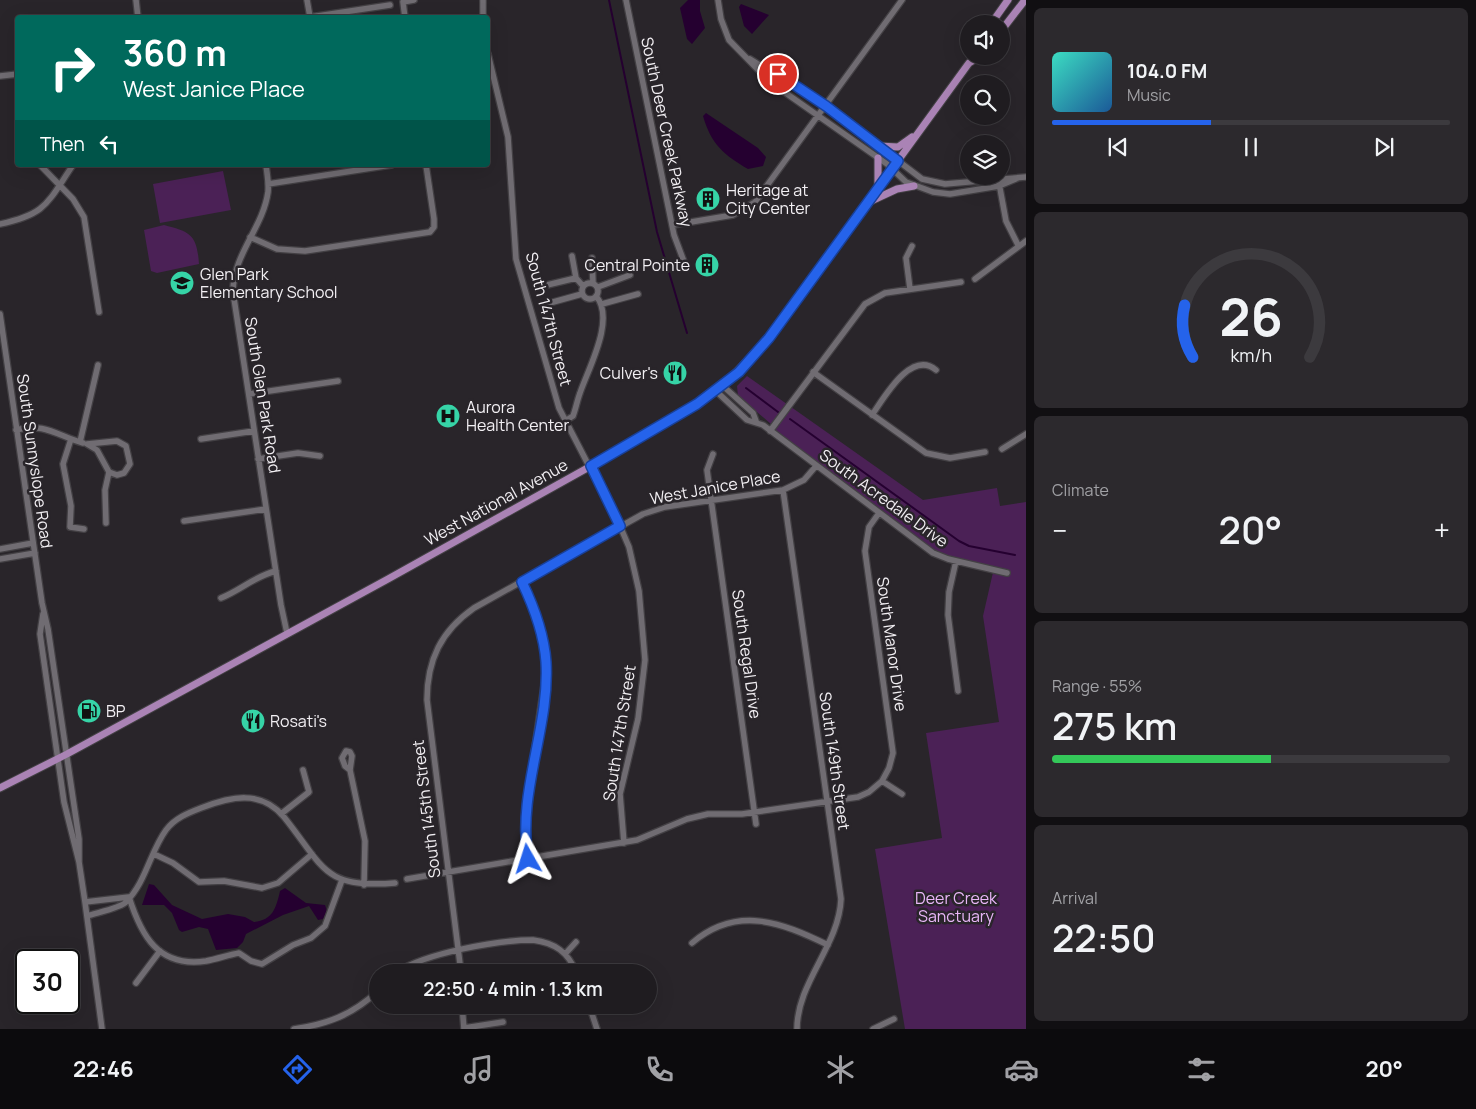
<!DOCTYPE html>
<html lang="en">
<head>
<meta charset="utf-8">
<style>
	:root { --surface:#1f1c20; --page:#2c292d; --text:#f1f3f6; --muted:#a1a1a5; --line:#3c3a3e; --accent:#2563eb }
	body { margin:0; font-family:Manrope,sans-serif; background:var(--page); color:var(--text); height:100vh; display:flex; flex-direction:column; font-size:19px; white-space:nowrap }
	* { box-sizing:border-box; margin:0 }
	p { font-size:16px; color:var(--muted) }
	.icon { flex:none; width:28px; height:28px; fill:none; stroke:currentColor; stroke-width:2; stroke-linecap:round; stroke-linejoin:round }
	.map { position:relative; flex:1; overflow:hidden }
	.panel { display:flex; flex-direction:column; gap:8px; padding:8px; background:#110f12; width:450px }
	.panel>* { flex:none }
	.guide { position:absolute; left:15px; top:15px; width:475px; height:152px; border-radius:5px; box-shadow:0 5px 20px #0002,0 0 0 1px var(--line); background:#00695c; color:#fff; overflow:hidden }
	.controls { position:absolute; left:960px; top:15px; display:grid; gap:10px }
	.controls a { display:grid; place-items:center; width:50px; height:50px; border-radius:50%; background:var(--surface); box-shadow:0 5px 20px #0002,0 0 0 1px var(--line); font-size:25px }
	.speed { position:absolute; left:15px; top:949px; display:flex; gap:10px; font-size:25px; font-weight:700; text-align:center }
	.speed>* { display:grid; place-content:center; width:65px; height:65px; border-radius:50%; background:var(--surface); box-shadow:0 5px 20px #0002,0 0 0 1px var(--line); line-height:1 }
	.speed .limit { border:2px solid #111; border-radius:8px; background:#fff; color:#111 }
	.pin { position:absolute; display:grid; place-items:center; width:42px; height:42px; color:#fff; margin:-21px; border:2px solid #fff; border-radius:50%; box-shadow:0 1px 5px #0007 }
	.me { position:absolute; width:55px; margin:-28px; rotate:354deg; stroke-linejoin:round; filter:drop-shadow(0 0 4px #0008) }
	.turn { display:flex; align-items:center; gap:18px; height:105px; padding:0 25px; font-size:22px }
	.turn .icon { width:65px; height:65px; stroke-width:2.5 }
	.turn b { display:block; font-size:35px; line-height:42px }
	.then { display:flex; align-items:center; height:48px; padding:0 25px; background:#0003; gap:10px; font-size:19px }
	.big { font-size:38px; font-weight:600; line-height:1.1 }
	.panel .card { flex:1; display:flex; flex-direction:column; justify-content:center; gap:8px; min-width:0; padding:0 18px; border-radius:8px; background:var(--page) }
	.panel .dial { align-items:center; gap:0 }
	.dial svg { height:130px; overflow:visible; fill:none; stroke:var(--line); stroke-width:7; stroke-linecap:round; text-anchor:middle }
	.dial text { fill:var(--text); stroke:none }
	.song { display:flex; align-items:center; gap:15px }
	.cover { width:60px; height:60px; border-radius:8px; background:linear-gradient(135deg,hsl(170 70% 55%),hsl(210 70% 35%)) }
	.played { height:5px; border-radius:2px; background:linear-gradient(90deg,var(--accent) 40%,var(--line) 40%) }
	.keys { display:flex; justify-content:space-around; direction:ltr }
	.heat { display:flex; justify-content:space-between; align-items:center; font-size:28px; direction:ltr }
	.charge { height:8px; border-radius:4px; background:linear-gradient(90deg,#34c759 55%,var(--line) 0) }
	.trip { position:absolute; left:369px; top:964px; width:288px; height:50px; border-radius:25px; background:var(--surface); box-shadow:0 5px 20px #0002,0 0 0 1px var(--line); font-weight:600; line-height:50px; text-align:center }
	.tab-bar { display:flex; height:80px; justify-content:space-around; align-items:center; background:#0c0b0d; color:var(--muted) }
	.tab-bar .icon { width:35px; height:35px }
	.tab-bar .on { color:var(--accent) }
	.tab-bar b { font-size:22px; color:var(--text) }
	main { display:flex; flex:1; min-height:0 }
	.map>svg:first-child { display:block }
	.green { fill:#4b2156 }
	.water { fill:#250030 }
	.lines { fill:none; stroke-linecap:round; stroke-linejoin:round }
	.stream { stroke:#250030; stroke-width:2 }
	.minor-casing { stroke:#434044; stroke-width:8 }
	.major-casing { stroke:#434044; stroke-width:9 }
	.minor { stroke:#706c72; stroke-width:5.5 }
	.major { stroke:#aa83b5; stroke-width:7 }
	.route-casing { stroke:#184099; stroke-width:12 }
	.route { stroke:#2563eb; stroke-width:9 }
	.labels { text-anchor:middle; stroke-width:5; stroke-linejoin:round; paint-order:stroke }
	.street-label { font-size:16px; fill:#f2eff3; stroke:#29252a }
	.poi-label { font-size:16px; fill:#f2eff3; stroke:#29252a; text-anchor:start }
	.park-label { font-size:16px; fill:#e9b6f8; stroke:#29252a }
</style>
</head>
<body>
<main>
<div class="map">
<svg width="1026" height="1029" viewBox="0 0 1026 1029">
	<rect width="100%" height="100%" fill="#29252a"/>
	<path class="green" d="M 223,171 L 231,210 L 160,223 L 153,184 Z
		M 164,225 C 191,232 197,235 199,264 L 157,273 L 151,271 L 144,230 Z
		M 747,376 L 923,500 L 997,488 L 1000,506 L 1026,502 L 1026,1029 L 905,1029 L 875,849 L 942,838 L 926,733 L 999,722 L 983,616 L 994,568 L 939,554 L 777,433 L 771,424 L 738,396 L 737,386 Z"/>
	<path class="water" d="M 688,0 L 700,0 L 700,11 L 705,28 L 692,44 L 687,39 L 680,8 Z
		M 741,4 L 769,15 L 752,34 L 744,26 L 739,7 Z
		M 706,113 L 758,148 L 766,157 L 763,166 L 748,169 C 724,155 711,144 703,116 Z
		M 149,884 L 154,885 L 172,905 L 202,919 L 228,914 L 245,917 L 254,922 C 273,920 276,908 280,891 L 285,888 L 306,903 L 325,905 L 327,911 L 323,919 L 318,920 L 309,906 L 283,915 L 246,934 L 243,942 L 237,948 L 216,950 L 208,929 L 199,927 L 182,932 L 179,930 L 172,913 L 164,905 L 142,905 Z"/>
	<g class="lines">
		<path class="stream" d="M 609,0 L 657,232 L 687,333
			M 746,388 L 778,412
			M 790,419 L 959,541 L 969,546 L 1015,555"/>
		<defs>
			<path id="minor" d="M 136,0 L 138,18
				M 307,0 L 310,17
				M 626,0 L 674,235 L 686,267
				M 718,0 L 721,19 L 729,40 L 770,82 L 887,164 L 906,182 L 933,192 L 950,194 L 999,186 L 1018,178
				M 304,18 L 390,5
				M 405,18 L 403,2 L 414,0
				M 483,18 L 483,0
				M 488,54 L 508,137 L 516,259 L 559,408 L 620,526 L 629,547 L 639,591 L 645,660 L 638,719 L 620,794 L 624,843
				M 750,59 L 826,106 L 922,179 L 945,184 L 1026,177
				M 0,76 L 18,74
				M 40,165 L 73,199 L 84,217 L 99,312
				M 266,165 C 267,174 269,183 268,192 C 263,228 233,254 233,292 L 281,605 L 287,633
				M 999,183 L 1006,221 L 1018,245
				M 268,184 L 391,165
				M 0,224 C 47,214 47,203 73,165
				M 673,225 L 733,215 L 755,202 L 902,0
				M 250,237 L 277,249 L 305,251 L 430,232 L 434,227 L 434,219 L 426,165
				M 572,256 L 576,278
				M 592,258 L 593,283
				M 975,279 L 1026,241
				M582 291a8 8 0 1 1 16 0a8 8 0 1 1-16 0Z
				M 543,286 L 576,278 L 583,286
				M 598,287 L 630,275
				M 910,289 L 906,258 L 912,246
				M 546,304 L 582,294
				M 602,304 L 638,294
				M 0,314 L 42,603 L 48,629 L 79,839 L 79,862
				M 813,372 L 926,453 L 950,458 L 985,452
				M 723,386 L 753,413 L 756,421
				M 716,391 L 747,420 L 763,425 L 933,553 L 948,559 L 1007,573
				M 249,394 L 338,381
				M 872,415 C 884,398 911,349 936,370
				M 565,421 L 573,416 C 576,408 577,401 580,393 C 588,369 616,319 596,296
				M 16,430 C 44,422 58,436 83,443
				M 770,431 L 865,304 L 885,293 L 961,282
				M 71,439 L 63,464 L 71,506 L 70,527 L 84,529
				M 201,439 L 254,431
				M 117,441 L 126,446 L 130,464 L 124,473 L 117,475 L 109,472 L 97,450 L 87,444 Z
				M 80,442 L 98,365
				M 1002,449 L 1026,434
				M 713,454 L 707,470 L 756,824
				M 258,459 L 298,453 L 320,456
				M 783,490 L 841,899 C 839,946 797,982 797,1029
				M 184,521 L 266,509
				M 106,523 L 105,490 L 109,472
				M 0,549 L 33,543
				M 0,559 L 35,553
				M 956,561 L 949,592 L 948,615 L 958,691
				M 522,582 C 536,611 545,639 546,672 L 526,809 L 528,859
				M 221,598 C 241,590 255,576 276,571
				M 43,614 L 40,634 L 64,802 L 79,862 L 85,902 L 102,1029
				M 350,770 L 345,766 L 342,758 L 346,751 L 350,752 L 352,756 L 350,770 L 365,841 L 364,885
				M 882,781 L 902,794
				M 281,814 L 309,792 L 303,770
				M 154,854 L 173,863 L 199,882 L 224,881 L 262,888 L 278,883 L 312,854
				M 407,879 L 637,840 L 687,819 L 708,814 L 742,814 L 858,797 L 869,792 L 882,781 L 889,768 L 893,753 L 865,551 L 869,527 L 879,513
				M 129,897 C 141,935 158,968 206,961 C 217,959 228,955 239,953 L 251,961 L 262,964 L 293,945 L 311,938 L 325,926 L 342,880
				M 85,902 L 129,897
				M 87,916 C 95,913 121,908 126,902 C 146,882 150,852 166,830 C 175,818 188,813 201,808 C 230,797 261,789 284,817 C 324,867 323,889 395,883
				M 692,943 C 737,905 781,922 828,945
				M 566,953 L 576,942
				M 397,972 C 426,953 498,940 533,940 C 555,943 568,952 576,972
				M 461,972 L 427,700 C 427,660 441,631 474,608 L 643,514 L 665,507 L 783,490 L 804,480 L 816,466
				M 136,983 L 160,951
				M 462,1005 L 464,1029
				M 589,1005 L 597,1029
				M 464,1028 L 503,1022
				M 294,1029 C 328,1024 352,1015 378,991
				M 873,1029 L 894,1019"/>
			<path id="major" d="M 991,24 L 1008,0
				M 1001,31 L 1025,0
				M 878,146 L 898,147 L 912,137
				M 878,158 L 878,187
				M 869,202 L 897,189 L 914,186
				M 0,788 L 67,754 L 388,579 L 591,466 L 697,404 L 723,386 L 769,338 L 969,63 L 980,56"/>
		</defs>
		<use href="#minor" class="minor-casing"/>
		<use href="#major" class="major-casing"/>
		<use href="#minor" class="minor"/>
		<use href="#major" class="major"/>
	</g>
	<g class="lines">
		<defs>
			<path id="route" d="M 528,859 C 517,791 550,728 546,662 C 544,633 534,607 522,582 L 620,526 L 591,466 L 697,404 L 739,372 L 769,338 L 898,161 L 826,106 L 778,74"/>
		</defs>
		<use href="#route" class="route-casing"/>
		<use href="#route" class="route"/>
	</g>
	<defs>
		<symbol id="building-disc" viewBox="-11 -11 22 22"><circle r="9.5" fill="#36d4a7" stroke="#29252a"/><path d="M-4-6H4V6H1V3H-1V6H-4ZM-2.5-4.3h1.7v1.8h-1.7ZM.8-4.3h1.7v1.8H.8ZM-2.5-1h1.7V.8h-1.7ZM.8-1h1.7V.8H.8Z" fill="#111"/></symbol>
		<symbol id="school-disc" viewBox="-11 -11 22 22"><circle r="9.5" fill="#36d4a7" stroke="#29252a"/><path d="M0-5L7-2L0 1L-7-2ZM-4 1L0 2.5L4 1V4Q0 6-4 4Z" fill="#111"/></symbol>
		<symbol id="restaurant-disc" viewBox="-11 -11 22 22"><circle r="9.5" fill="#36d4a7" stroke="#29252a"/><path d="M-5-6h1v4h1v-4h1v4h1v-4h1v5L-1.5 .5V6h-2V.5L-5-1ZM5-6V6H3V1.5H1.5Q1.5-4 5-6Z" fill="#111"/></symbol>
		<symbol id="hospital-disc" viewBox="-11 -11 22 22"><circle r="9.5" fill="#36d4a7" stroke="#29252a"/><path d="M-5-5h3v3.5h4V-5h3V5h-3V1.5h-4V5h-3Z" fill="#111"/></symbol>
		<symbol id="fuel-disc" viewBox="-11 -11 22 22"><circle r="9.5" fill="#36d4a7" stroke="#29252a"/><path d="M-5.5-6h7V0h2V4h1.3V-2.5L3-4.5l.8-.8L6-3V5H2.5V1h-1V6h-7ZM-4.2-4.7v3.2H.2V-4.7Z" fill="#111"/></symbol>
	</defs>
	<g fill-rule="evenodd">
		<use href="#building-disc" x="694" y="185" width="28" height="28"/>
		<use href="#building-disc" x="693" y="251" width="28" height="28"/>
		<use href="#school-disc" x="168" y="269" width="28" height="28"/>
		<use href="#restaurant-disc" x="661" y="359" width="28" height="28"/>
		<use href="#hospital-disc" x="434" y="402" width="28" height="28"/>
		<use href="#fuel-disc" x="75" y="697" width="28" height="28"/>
		<use href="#restaurant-disc" x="239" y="707" width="28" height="28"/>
	</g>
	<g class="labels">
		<g class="street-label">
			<text transform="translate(667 132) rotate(78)" y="6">South Deer Creek Parkway</text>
			<text transform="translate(549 319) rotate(75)" y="6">South 147th Street</text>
			<text transform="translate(263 395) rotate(81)" y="6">South Glen Park Road</text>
			<text transform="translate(35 461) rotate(82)" y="6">South Sunnyslope Road</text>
			<text transform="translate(715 487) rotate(-10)" y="6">West Janice Place</text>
			<text transform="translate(884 498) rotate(36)" y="6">South Acredale Drive</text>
			<text transform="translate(496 502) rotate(-29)" y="6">West National Avenue</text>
			<text transform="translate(892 644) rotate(82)" y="6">South Manor Drive</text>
			<text transform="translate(747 654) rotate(82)" y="6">South Regal Drive</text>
			<text transform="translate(619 733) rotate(-81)" y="6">South 147th Street</text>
			<text transform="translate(835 761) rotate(82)" y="6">South 149th Street</text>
			<text transform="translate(426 809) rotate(-97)" y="6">South 145th Street</text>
		</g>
		<g class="poi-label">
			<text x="726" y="196">Heritage at<tspan x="726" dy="18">City Center</tspan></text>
			<text x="690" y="271" text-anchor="end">Central Pointe</text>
			<text x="200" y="280">Glen Park<tspan x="200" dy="18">Elementary School</tspan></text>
			<text x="658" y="379" text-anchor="end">Culver's</text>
			<text x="466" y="413">Aurora<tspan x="466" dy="18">Health Center</tspan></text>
			<text x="106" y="717">BP</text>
			<text x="270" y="727">Rosati's</text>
		</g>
		<g class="park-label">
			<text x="956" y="904">Deer Creek<tspan x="956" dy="18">Sanctuary</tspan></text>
		</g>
	</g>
</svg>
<div class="controls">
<a><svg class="icon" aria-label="sound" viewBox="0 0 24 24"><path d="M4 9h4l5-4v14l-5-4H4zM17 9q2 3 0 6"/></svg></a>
<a><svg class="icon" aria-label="search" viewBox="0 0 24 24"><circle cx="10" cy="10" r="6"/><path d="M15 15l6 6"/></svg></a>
<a><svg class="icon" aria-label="layers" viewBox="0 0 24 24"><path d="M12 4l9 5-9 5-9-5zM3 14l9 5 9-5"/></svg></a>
</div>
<div class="speed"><div class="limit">30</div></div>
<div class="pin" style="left:778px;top:74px;background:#d93025"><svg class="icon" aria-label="arrive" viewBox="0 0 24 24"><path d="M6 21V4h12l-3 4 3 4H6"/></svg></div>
<svg class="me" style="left:528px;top:859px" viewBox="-20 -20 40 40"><path d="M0-17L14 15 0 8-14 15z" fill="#2563eb" stroke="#fff" stroke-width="4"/></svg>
<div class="trip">22:50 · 4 min · 1.3 km</div>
<div class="guide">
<div class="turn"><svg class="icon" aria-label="right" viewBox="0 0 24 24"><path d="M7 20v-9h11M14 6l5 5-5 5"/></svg><div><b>360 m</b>West Janice Place</div></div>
<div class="then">Then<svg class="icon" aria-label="left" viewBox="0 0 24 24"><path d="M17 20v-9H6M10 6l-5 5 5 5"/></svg></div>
</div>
</div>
<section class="panel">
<div class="card">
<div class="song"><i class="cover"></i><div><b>104.0 FM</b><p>Music</p></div></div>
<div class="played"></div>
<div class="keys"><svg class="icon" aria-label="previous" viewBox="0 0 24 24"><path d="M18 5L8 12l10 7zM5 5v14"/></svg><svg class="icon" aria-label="pause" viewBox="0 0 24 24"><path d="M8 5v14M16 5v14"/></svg><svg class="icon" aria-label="next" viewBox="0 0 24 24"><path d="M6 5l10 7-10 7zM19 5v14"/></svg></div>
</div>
<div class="card dial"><svg viewBox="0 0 100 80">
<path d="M14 69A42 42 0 1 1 86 69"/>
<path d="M14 69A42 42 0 0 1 9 37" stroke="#2563eb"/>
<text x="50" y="56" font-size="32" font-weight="700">26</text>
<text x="50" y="72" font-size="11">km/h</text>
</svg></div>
<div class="card"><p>Climate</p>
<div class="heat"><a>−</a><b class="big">20°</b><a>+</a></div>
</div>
<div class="card"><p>Range · 55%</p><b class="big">275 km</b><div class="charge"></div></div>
<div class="card"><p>Arrival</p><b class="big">22:50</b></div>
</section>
</main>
<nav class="tab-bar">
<b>22:46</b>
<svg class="icon on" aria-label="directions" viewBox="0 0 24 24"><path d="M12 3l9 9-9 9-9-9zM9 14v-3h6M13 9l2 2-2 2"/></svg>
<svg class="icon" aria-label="music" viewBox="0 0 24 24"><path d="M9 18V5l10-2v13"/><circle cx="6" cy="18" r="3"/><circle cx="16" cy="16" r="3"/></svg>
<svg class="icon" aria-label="phone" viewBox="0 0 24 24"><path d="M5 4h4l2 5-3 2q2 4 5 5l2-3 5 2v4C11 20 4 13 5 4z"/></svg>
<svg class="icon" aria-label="climate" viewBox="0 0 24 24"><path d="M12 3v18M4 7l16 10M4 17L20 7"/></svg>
<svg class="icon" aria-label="car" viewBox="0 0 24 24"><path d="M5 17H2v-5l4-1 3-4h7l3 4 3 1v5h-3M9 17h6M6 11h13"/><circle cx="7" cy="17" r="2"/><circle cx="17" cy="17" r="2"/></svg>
<svg class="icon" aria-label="filters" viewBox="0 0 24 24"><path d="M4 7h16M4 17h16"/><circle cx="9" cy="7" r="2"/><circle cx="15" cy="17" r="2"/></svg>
<b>20°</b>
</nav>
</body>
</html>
